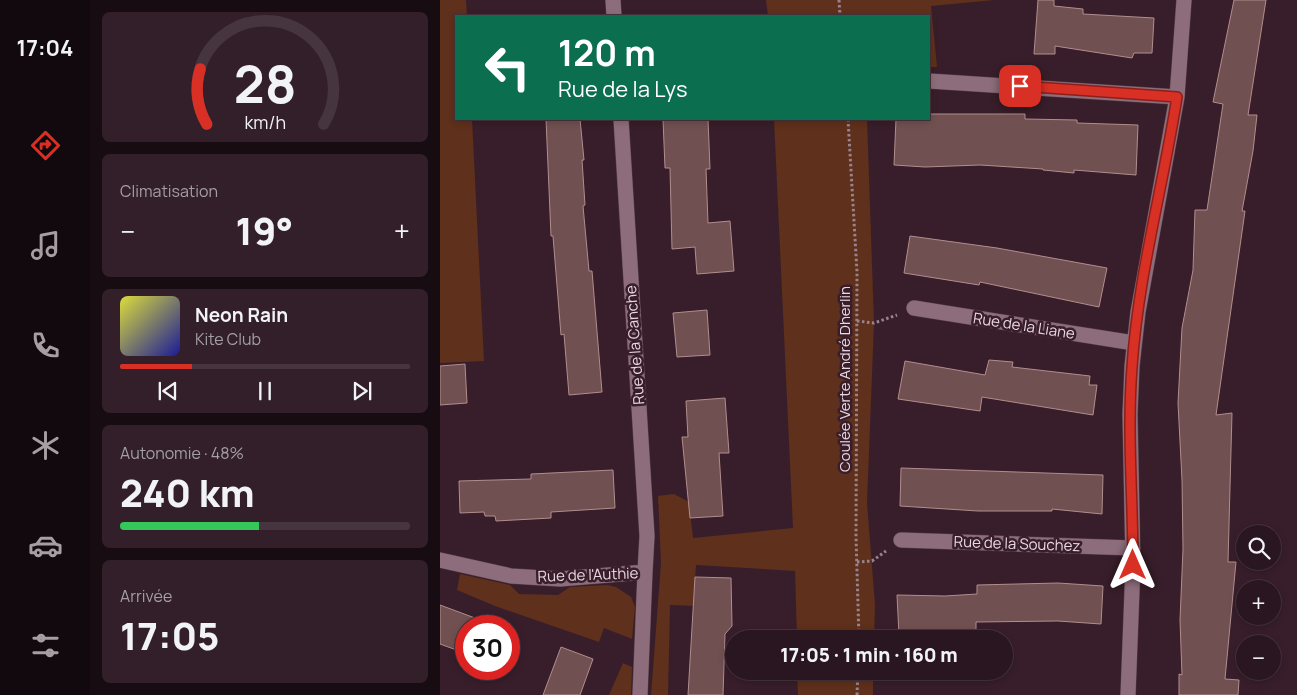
<!DOCTYPE html>
<html lang="fr">
<head>
<meta charset="utf-8">
<style>
	:root { --surface:#2a1620; --page:#321f29; --text:#f1f3f6; --muted:#a59fa5; --line:#46353e; --accent:#d93025 }
	body { margin:0; font-family:Manrope,sans-serif; background:var(--page); color:var(--text); height:100vh; display:flex; flex-direction:column; font-size:19px; white-space:nowrap }
	* { box-sizing:border-box; margin:0 }
	p { font-size:16px; color:var(--muted) }
	.icon { flex:none; width:28px; height:28px; fill:none; stroke:currentColor; stroke-width:2; stroke-linecap:round; stroke-linejoin:round }
	.map { position:relative; flex:1; overflow:hidden }
	.panel { display:flex; flex-direction:column; gap:12px; padding:12px; background:#170c12; width:350px }
	.panel>* { flex:none }
	.banner { position:absolute; left:15px; top:15px; width:475px; height:105px; border-radius:0px; box-shadow:0 2px 8px #0003,0 0 0 1px var(--line); background:#0b6e4f; color:#fff; overflow:hidden }
	.fabs { position:absolute; left:796px; top:525px; display:grid; gap:10px }
	.fabs a { display:grid; place-items:center; width:45px; height:45px; border-radius:50%; background:var(--surface); box-shadow:0 2px 8px #0003,0 0 0 1px var(--line); font-size:25px }
	.speed { position:absolute; left:15px; top:615px; display:flex; gap:10px; font-size:25px; font-weight:700; text-align:center }
	.speed>* { display:grid; place-content:center; width:65px; height:65px; border-radius:50%; background:var(--surface); box-shadow:0 2px 8px #0003,0 0 0 1px var(--line); line-height:1 }
	.speed .limit { border:8px solid #d22; background:#fff; color:#111 }
	.pin { position:absolute; display:grid; place-items:center; width:42px; height:42px; color:#fff; margin:-21px; border-radius:10px; box-shadow:0 2px 8px #0006 }
	.me { position:absolute; width:55px; margin:-28px; rotate:0deg; stroke-linejoin:round; filter:drop-shadow(0 0 4px #0008) }
	.turn { display:flex; align-items:center; gap:18px; height:105px; padding:0 20px; font-size:22px }
	.turn .icon { width:65px; height:65px; stroke-width:2.5 }
	.turn b { display:block; font-size:35px; line-height:42px }
	.big { font-size:38px; font-weight:800; line-height:1.1 }
	.panel .tile { flex:1; display:flex; flex-direction:column; justify-content:center; gap:8px; min-width:0; padding:0 18px; border-radius:8px; background:var(--page) }
	.panel .dial { align-items:center; gap:0 }
	.dial svg { height:130px; overflow:visible; fill:none; stroke:var(--line); stroke-width:7; stroke-linecap:round; text-anchor:middle }
	.dial text { fill:var(--text); stroke:none }
	.song { display:flex; align-items:center; gap:15px }
	.cover { width:60px; height:60px; border-radius:8px; background:linear-gradient(135deg,hsl(60 70% 55%),hsl(240 70% 35%)) }
	.played { height:5px; border-radius:2px; background:linear-gradient(90deg,var(--accent) 25%,var(--line) 25%) }
	.keys { display:flex; justify-content:space-around; direction:ltr }
	.heat { display:flex; justify-content:space-between; align-items:center; font-size:28px; direction:ltr }
	.charge { height:8px; border-radius:4px; background:linear-gradient(90deg,#34c759 48%,var(--line) 0) }
	.trip { position:absolute; left:285px; top:630px; width:288px; height:50px; border-radius:25px; background:var(--surface); box-shadow:0 2px 8px #0003,0 0 0 1px var(--line); font-weight:800; line-height:50px; text-align:center }
	main { display:flex; flex:1; min-height:0 }
	.tabs { display:flex; flex-direction:column; width:90px; justify-content:space-around; align-items:center; background:#11090d; color:var(--muted) }
	.tabs .icon { width:35px; height:35px }
	.tabs .active { color:var(--accent) }
	.tabs b { font-size:22px; color:var(--text) }
	.map>svg:first-child { display:block }
	.green { fill:#5f301b }
	.building { fill:#715051; stroke:#b28d8e }
	.lines { fill:none; stroke-linecap:round; stroke-linejoin:round }
	.street-casing { stroke:#533d48; stroke-width:16 }
	.path { stroke:#99838d; stroke-width:3; stroke-dasharray:2.5 2.5; stroke-linecap:butt }
	.street { stroke:#8d6d7b; stroke-width:15 }
	.route-casing { stroke:#8d1f18; stroke-width:12 }
	.route { stroke:#d93025; stroke-width:9 }
	.labels { text-anchor:middle; stroke-width:5; stroke-linejoin:round; paint-order:stroke }
	.street-label { font-size:15px; fill:#ead8e0; stroke:#381e2a }
</style>
</head>
<body>
<main>
<nav class="tabs">
<b>17:04</b>
<svg class="icon active" aria-label="directions" viewBox="0 0 24 24"><path d="M12 3l9 9-9 9-9-9zM9 14v-3h6M13 9l2 2-2 2"/></svg>
<svg class="icon" aria-label="music" viewBox="0 0 24 24"><path d="M9 18V5l10-2v13"/><circle cx="6" cy="18" r="3"/><circle cx="16" cy="16" r="3"/></svg>
<svg class="icon" aria-label="phone" viewBox="0 0 24 24"><path d="M5 4h4l2 5-3 2q2 4 5 5l2-3 5 2v4C11 20 4 13 5 4z"/></svg>
<svg class="icon" aria-label="climate" viewBox="0 0 24 24"><path d="M12 3v18M4 7l16 10M4 17L20 7"/></svg>
<svg class="icon" aria-label="car" viewBox="0 0 24 24"><path d="M5 17H2v-5l4-1 3-4h7l3 4 3 1v5h-3M9 17h6M6 11h13"/><circle cx="7" cy="17" r="2"/><circle cx="17" cy="17" r="2"/></svg>
<svg class="icon" aria-label="filters" viewBox="0 0 24 24"><path d="M4 7h16M4 17h16"/><circle cx="9" cy="7" r="2"/><circle cx="15" cy="17" r="2"/></svg>
</nav>
<section class="panel">
<div class="tile dial"><svg viewBox="0 0 100 80">
<path d="M14 69A42 42 0 1 1 86 69"/>
<path d="M14 69A42 42 0 0 1 10 35" stroke="#d93025"/>
<text x="50" y="56" font-size="32" font-weight="700">28</text>
<text x="50" y="72" font-size="11">km/h</text>
</svg></div>
<div class="tile"><p>Climatisation</p>
<div class="heat"><a>−</a><b class="big">19°</b><a>+</a></div>
</div>
<div class="tile">
<div class="song"><i class="cover"></i><div><b>Neon Rain</b><p>Kite Club</p></div></div>
<div class="played"></div>
<div class="keys"><svg class="icon" aria-label="previous" viewBox="0 0 24 24"><path d="M18 5L8 12l10 7zM5 5v14"/></svg><svg class="icon" aria-label="pause" viewBox="0 0 24 24"><path d="M8 5v14M16 5v14"/></svg><svg class="icon" aria-label="next" viewBox="0 0 24 24"><path d="M6 5l10 7-10 7zM19 5v14"/></svg></div>
</div>
<div class="tile"><p>Autonomie · 48%</p><b class="big">240 km</b><div class="charge"></div></div>
<div class="tile"><p>Arrivée</p><b class="big">17:05</b></div>
</section>
<div class="map">
<svg width="857" height="695" viewBox="0 0 857 695">
	<rect width="100%" height="100%" fill="#381e2a"/>
	<path class="green" d="M 0,0 L 26,0 L 27,16 L 16,16 L 16,119 L 32,119 L 44,361 L 0,363 Z
		M 326,0 L 554,0 L 491,6 L 497,67 L 489,67 L 489,16 L 328,16 Z
		M 334,119 L 427,119 L 434,323 L 427,503 L 435,605 L 434,639 L 357,639 L 355,571 L 256,565 L 254,595 L 256,606 L 230,605 L 228,695 L 211,695 L 221,563 L 218,496 L 234,494 L 249,502 L 253,538 L 353,528 Z
		M 20,574 L 70,585 L 79,594 L 118,595 L 130,587 L 167,585 L 176,587 L 191,597 L 195,607 L 192,639 L 164,628 L 159,642 L 55,606 L 17,590 Z
		M 183,663 L 192,667 L 191,695 L 169,695 Z
		M 357,671 L 433,671 L 433,695 L 358,695 Z"/>
	<path class="building" d="M 598,0 L 614,0 L 614,6 L 643,9 L 643,14 L 714,18 L 712,53 L 694,53 L 692,58 L 615,46 L 615,54 L 594,54 Z
		M 794,0 L 826,0 L 808,115 L 817,115 L 813,151 L 802,211 L 805,211 L 776,415 L 792,413 L 788,562 L 796,562 L 785,679 L 799,680 L 798,695 L 739,695 L 739,674 L 742,675 L 740,620 L 743,549 L 742,480 L 738,403 L 742,328 L 753,270 L 755,210 L 767,210 L 783,104 L 773,102 Z
		M 489,114 L 585,114 L 585,119 L 637,120 L 637,123 L 698,125 L 696,175 L 634,170 L 634,173 L 603,170 L 603,169 L 540,165 L 485,167 L 454,165 L 456,119 L 489,119 Z
		M 106,119 L 140,119 L 144,160 L 142,160 L 145,205 L 143,206 L 149,271 L 152,271 L 162,392 L 129,395 L 124,334 L 121,335 L 113,236 L 111,236 Z
		M 223,119 L 268,119 L 270,169 L 266,169 L 268,223 L 290,221 L 294,271 L 257,274 L 255,247 L 232,249 L 230,168 L 225,168 Z
		M 470,236 L 557,248 L 667,268 L 659,307 L 540,282 L 539,285 L 464,273 Z
		M 267,310 L 270,355 L 237,357 L 233,313 Z
		M 549,360 L 573,362 L 572,367 L 650,376 L 649,385 L 657,385 L 653,415 L 542,397 L 540,411 L 458,399 L 465,361 L 545,375 Z
		M 25,364 L 27,403 L 0,405 L 0,366 Z
		M 285,398 L 289,453 L 279,453 L 283,516 L 250,518 L 242,437 L 248,437 L 246,401 Z
		M 461,468 L 663,475 L 662,514 L 612,509 L 612,511 L 538,511 L 460,506 Z
		M 173,470 L 175,508 L 111,512 L 111,518 L 56,521 L 55,516 L 45,516 L 44,512 L 20,513 L 19,481 L 91,479 L 91,474 Z
		M 255,577 L 291,578 L 292,626 L 285,634 L 283,695 L 248,695 Z
		M 618,583 L 663,586 L 661,624 L 618,621 L 536,622 L 536,639 L 459,635 L 457,595 L 505,596 L 537,594 L 537,585 Z
		M 0,605 L 35,618 L 32,626 L 26,626 L 26,642 L 22,652 L 0,644 Z
		M 121,647 L 153,659 L 140,695 L 103,695 Z"/>
	<g class="lines">
		<defs>
			<path id="street" d="M 173,0 L 174,16
				M 489,81 L 737,97
				M 181,119 L 207,536 L 205,572
				M 474,308 L 694,343
				M 461,540 L 693,548
				M 0,560 L 71,576 L 120,579 L 205,572 L 200,695
				M 688,695 L 693,565 L 690,414 L 692,366 L 698,312 L 737,97 L 744,0"/>
		</defs>
		<use href="#street" class="street-casing"/>
		<path class="path" d="M 399,0 L 400,16
			M 408,119 L 417,272 L 416,536 L 419,639
			M 417,321 L 434,323 L 457,315
			M 417,562 L 432,561 L 446,551
			M 417,695 L 418,671"/>
		<use href="#street" class="street"/>
	</g>
	<g class="lines">
		<defs>
			<path id="route" d="M 580,86 L 737,97 C 723,187 698,276 692,367 C 687,433 693,499 693,565"/>
		</defs>
		<use href="#route" class="route-casing"/>
		<use href="#route" class="route"/>
	</g>
	<g class="labels">
		<g class="street-label">
			<text transform="translate(584 326) rotate(9)" y="5">Rue de la Liane</text>
			<text transform="translate(195 345) rotate(-94)" y="5">Rue de la Canche</text>
			<text transform="translate(405 379) rotate(-90)" y="5">Coulée Verte André Dherlin</text>
			<text transform="translate(577 544) rotate(2)" y="5">Rue de la Souchez</text>
			<text transform="translate(148 575) rotate(-2)" y="5">Rue de l'Authie</text>
		</g>
	</g>
</svg>
<div class="fabs">
<a><svg class="icon" aria-label="search" viewBox="0 0 24 24"><circle cx="10" cy="10" r="6"/><path d="M15 15l6 6"/></svg></a>
<a>+</a>
<a>−</a>
</div>
<div class="speed"><div class="limit">30</div></div>
<div class="pin" style="left:580px;top:86px;background:#d93025"><svg class="icon" aria-label="arrive" viewBox="0 0 24 24"><path d="M6 21V4h12l-3 4 3 4H6"/></svg></div>
<svg class="me" style="left:693px;top:565px" viewBox="-20 -20 40 40"><path d="M0-17L14 15 0 8-14 15z" fill="#d93025" stroke="#fff" stroke-width="4"/></svg>
<div class="trip">17:05 · 1 min · 160 m</div>
<div class="banner">
<div class="turn"><svg class="icon" aria-label="left" viewBox="0 0 24 24"><path d="M17 20v-9H6M10 6l-5 5 5 5"/></svg><div><b>120 m</b>Rue de la Lys</div></div>
</div>
</div>
</main>
</body>
</html>
